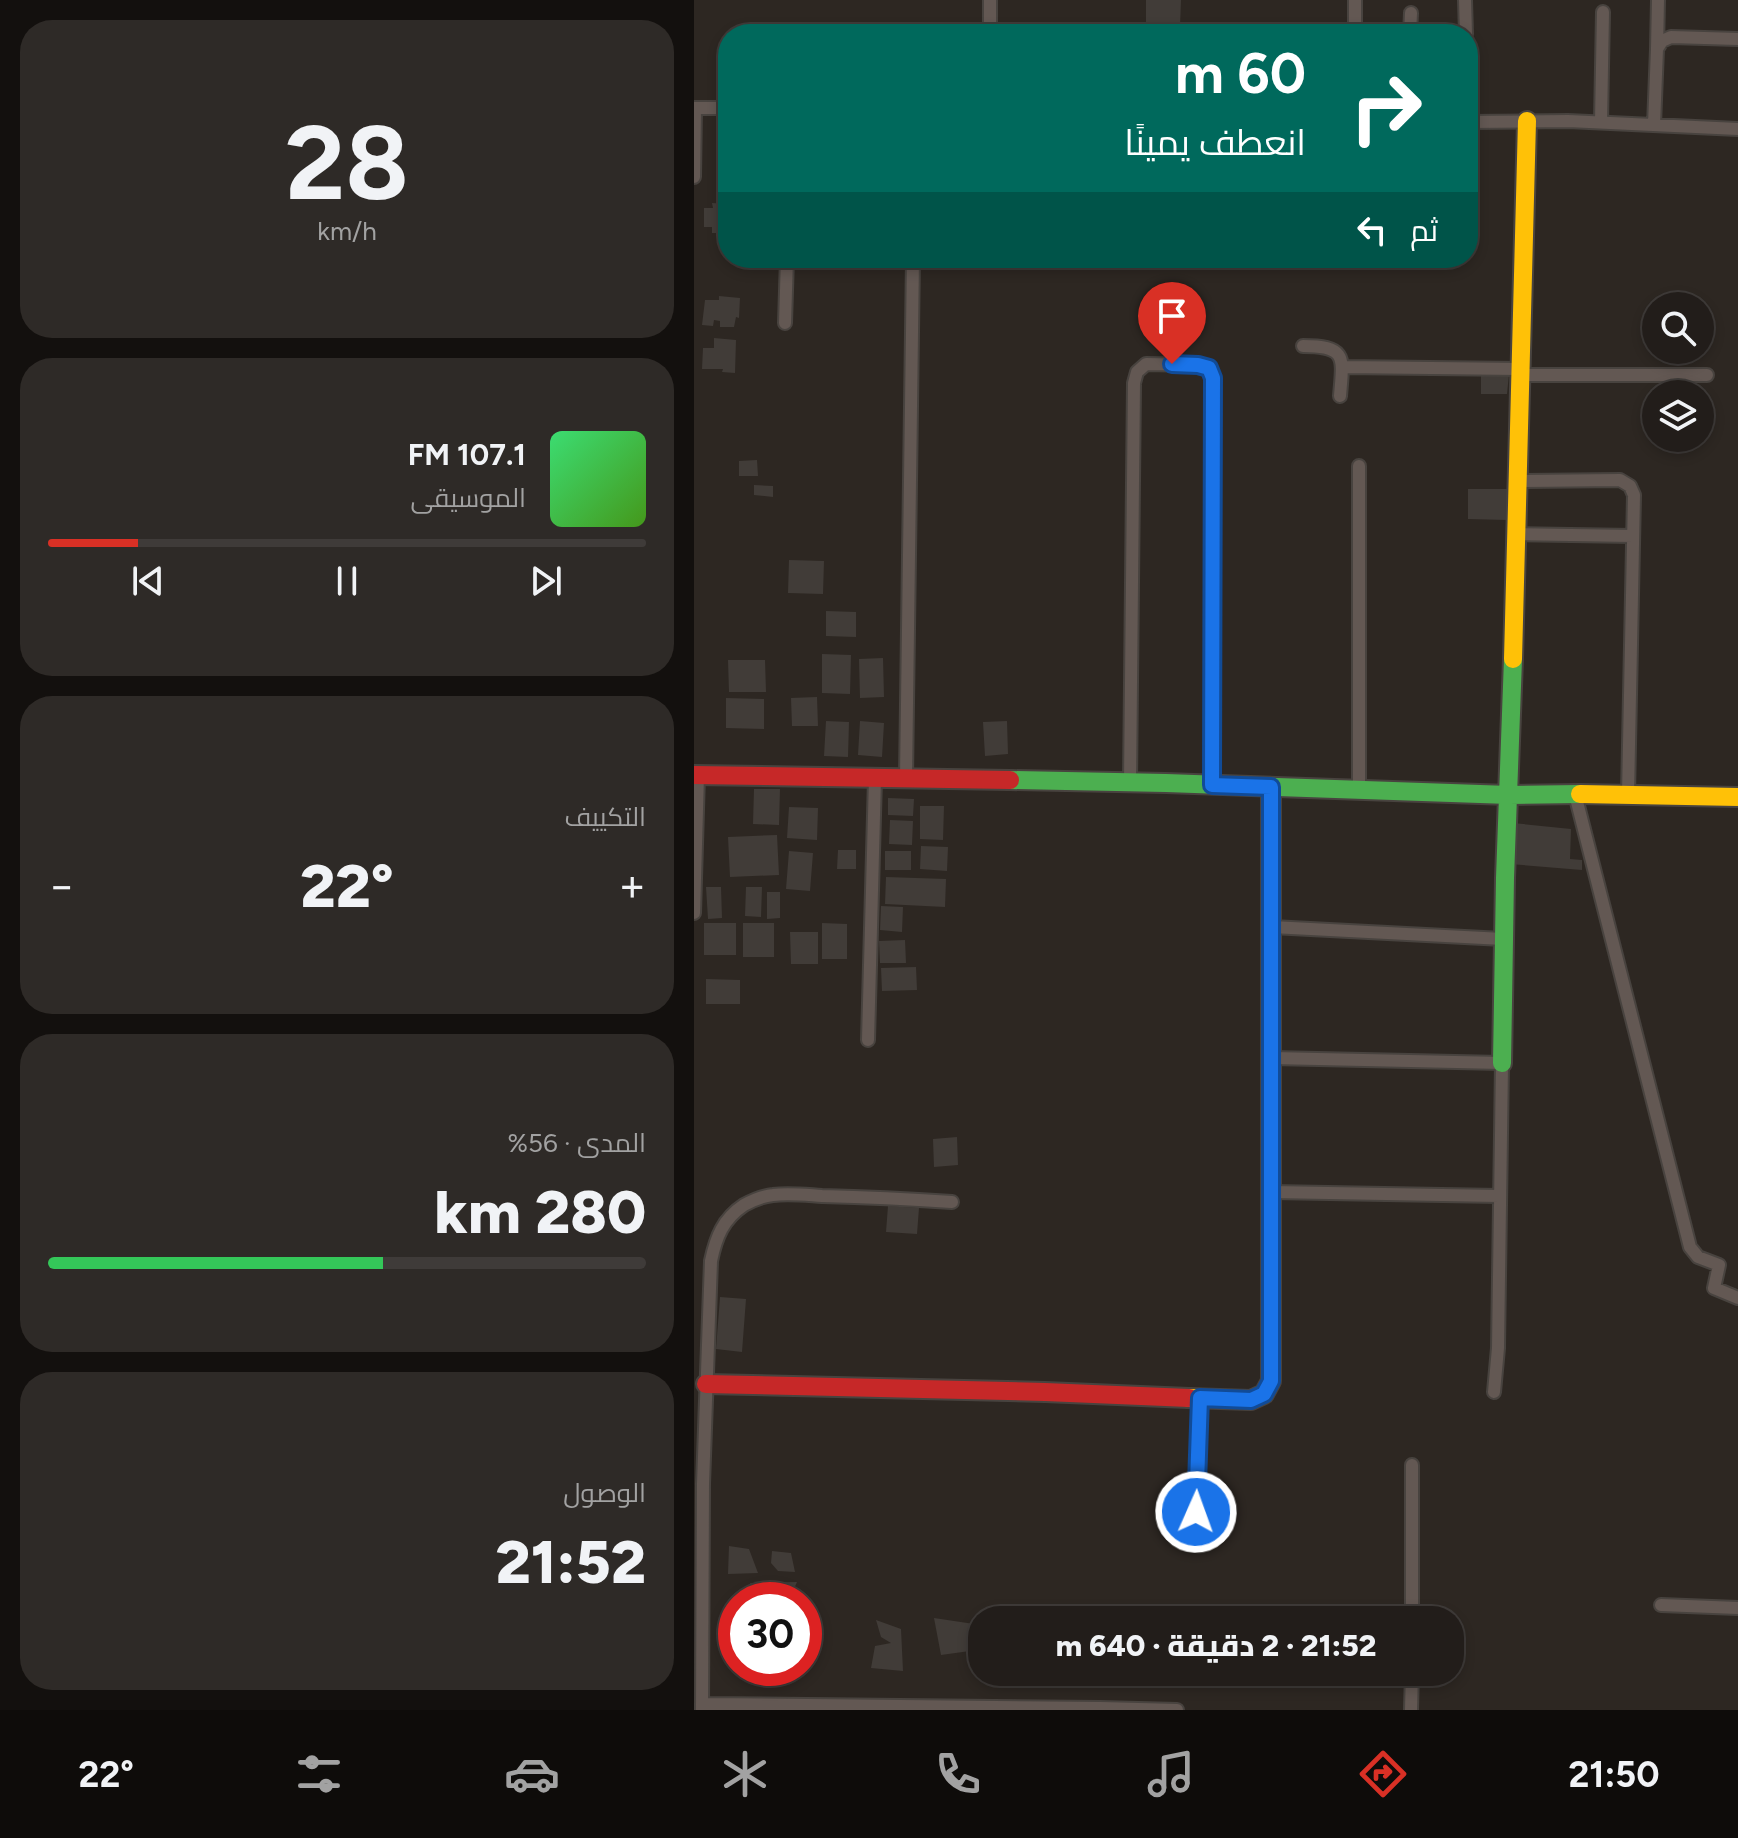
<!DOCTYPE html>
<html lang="ar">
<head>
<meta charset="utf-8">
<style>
	:root { --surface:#221d1a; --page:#2e2a27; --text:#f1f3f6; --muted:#a2a2a2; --line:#3f3b39; --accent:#d93025 }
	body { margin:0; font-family:Figtree,Cairo,sans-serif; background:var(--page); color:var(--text); direction:rtl; height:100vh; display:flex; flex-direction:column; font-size:30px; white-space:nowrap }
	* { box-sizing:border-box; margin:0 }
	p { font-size:26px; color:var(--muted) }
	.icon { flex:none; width:44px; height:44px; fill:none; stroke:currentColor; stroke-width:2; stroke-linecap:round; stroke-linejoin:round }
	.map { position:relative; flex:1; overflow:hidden; direction:ltr }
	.sheet { display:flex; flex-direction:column; gap:20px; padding:20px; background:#13100e; width:694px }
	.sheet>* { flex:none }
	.hud { position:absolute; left:24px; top:24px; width:760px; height:244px; border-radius:32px; box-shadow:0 4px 12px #0003,0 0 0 2px var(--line); direction:rtl; background:#00695c; color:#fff; overflow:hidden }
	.fabs { position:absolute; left:948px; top:292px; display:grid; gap:16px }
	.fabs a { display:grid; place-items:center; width:72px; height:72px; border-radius:50%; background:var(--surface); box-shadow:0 4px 12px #0003,0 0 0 2px var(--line); font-size:40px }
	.speed { position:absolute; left:24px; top:1582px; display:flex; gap:16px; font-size:40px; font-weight:700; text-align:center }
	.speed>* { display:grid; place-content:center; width:104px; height:104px; border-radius:50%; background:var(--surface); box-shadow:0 4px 12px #0003,0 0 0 2px var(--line); line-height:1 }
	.speed .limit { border:12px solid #d22; background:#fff; color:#111 }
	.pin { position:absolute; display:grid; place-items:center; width:68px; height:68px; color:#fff; margin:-82px -34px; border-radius:50% 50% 50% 0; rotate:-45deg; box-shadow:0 0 8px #0007 }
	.pin .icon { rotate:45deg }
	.me { position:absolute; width:88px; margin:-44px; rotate:2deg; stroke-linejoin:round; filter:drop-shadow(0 0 6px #0008) }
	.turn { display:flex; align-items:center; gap:28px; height:168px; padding:0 40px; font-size:36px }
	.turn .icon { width:104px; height:104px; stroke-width:2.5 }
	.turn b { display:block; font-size:56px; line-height:68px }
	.then { display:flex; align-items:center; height:76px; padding:0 40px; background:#0003; gap:16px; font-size:30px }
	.big { font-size:60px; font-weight:800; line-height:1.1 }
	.sheet .widget { flex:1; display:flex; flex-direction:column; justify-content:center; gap:12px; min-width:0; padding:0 28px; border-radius:32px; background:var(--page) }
	.sheet .dial { align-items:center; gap:0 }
	.dial b { font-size:104px; line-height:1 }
	.song { display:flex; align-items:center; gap:24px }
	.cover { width:96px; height:96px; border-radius:12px; background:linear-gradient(135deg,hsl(140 70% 55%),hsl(100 70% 35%)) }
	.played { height:8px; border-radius:4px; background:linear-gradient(90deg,var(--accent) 15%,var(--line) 15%) }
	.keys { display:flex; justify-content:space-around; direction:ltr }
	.heat { display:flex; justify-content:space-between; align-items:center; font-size:44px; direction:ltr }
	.charge { height:12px; border-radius:6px; background:linear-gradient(90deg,#34c759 56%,var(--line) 0) }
	.trip { position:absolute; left:274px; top:1606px; width:496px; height:80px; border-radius:32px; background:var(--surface); box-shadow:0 4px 12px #0003,0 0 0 2px var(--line); font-weight:800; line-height:80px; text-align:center; direction:rtl }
	.tabs { display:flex; height:128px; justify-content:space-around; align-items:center; background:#0e0c0a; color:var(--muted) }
	.tabs .icon { width:56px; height:56px }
	.tabs .on { color:var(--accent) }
	.tabs b { font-size:36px; color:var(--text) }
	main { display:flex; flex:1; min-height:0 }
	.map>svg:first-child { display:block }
	.building { fill:#413c38 }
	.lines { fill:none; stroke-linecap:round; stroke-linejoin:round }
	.street-casing { stroke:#48433f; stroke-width:16 }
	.fast-casing { stroke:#48433f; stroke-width:22 }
	.slow-casing { stroke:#48433f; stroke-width:22 }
	.jam-casing { stroke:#48433f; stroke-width:22 }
	.street { stroke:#635853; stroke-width:12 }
	.fast { stroke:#4caf50; stroke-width:18 }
	.slow { stroke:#ffc107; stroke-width:18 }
	.jam { stroke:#c62828; stroke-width:18 }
	.route-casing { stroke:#114b97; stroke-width:20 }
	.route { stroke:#1a73e8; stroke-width:14 }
</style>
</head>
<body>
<main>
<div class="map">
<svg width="1044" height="1710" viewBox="0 0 1044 1710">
	<rect width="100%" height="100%" fill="#2d2722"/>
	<path class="building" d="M 452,0 L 487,0 L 486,27 L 452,22 Z
		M 18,203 L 34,204 L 34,233 L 18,233 L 18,227 L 10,227 L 10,208 L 19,208 Z
		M 25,296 L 46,298 L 45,318 L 42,317 L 40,327 L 26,327 L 26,321 L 20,320 L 19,326 L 8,325 L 11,300 L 25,300 Z
		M 20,338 L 42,340 L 41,373 L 28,372 L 29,369 L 8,369 L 9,348 L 20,348 Z
		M 787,374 L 815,374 L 813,394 L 787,394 Z
		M 63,460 L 64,476 L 45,476 L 45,461 Z
		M 60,485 L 79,486 L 79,497 L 60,495 Z
		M 774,489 L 813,489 L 813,520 L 774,519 Z
		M 95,560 L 130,561 L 129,594 L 94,593 Z
		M 132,611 L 162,612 L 162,637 L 132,636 Z
		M 128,654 L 157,655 L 156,694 L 128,693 Z
		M 189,658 L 190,697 L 166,698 L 165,659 Z
		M 34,660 L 71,660 L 72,692 L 35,692 Z
		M 123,697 L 124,726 L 98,726 L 97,698 Z
		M 32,698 L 70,699 L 70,729 L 32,728 Z
		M 132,721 L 155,722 L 154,757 L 130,756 Z
		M 166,721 L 190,723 L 188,757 L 164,755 Z
		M 313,721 L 314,754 L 291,756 L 289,722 Z
		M 60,789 L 86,789 L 85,825 L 59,824 Z
		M 194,798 L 220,799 L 219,816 L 194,815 Z
		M 226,806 L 250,806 L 249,840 L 226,839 Z
		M 95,807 L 124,808 L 123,840 L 93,838 Z
		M 196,820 L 219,821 L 218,845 L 195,844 Z
		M 819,823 L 877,829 L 876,859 L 888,860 L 888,870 L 816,864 Z
		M 83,835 L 85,875 L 36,877 L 34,837 Z
		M 227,846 L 254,847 L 253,871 L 226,869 Z
		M 144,850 L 162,850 L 162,869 L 143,869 Z
		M 95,851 L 119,853 L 116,891 L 92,889 Z
		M 191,851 L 217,851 L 217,870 L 191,870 Z
		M 192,877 L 252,879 L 251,907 L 191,904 Z
		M 12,887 L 27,887 L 28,918 L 14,919 Z
		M 52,887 L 68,887 L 67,917 L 51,916 Z
		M 73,892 L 86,892 L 86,918 L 73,919 Z
		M 187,906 L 209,907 L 208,932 L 186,930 Z
		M 10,923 L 42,923 L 42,955 L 10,955 Z
		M 49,923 L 80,923 L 80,957 L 49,957 Z
		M 128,923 L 153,924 L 153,959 L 128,959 Z
		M 96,932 L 124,932 L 124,964 L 97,964 Z
		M 211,940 L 212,963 L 186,963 L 185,941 Z
		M 222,967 L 223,990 L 188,991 L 187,968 Z
		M 12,979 L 46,980 L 46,1004 L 12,1004 Z
		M 263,1137 L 264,1165 L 240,1167 L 239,1139 Z
		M 194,1206 L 225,1208 L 223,1234 L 192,1232 Z
		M 26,1297 L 52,1299 L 48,1352 L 22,1349 Z
		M 35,1546 L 55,1549 L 64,1573 L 34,1574 Z
		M 78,1551 L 97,1553 L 101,1572 L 84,1571 L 77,1563 Z
		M 103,1582 L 99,1591 L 99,1600 L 62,1600 L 56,1583 Z
		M 240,1618 L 280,1624 L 283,1650 L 247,1655 Z
		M 182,1620 L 207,1629 L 209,1671 L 177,1668 L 181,1646 L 197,1643 L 187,1637 Z
		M 39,1623 L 42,1623 L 42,1660 L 35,1660 Z
		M 110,1624 L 120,1625 L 115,1665 L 110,1665 Z"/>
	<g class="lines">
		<defs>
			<path id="street" d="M 771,0 L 772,34
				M 296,34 L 296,0
				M 661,34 L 661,0
				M 716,34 L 717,13
				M 963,49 L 964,0
				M 0,108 L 34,108
				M 774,122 L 874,121 L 1044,129
				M 907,122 L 909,12
				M 960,125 L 963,49 L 968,41 L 977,37 L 1044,39
				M 0,177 L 1,108
				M 91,323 L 93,258
				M 609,346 C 654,346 649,358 646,396
				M 648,367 L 826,369
				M 826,375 L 1013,375
				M 665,466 L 665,789
				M 823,481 L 926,480 L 936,486 L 940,495 L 934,795
				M 822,534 L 939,536
				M 212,778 L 219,258
				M 436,783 L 440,383 L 443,372 L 452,364 L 504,365 L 515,368 L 519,378 L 518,785
				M 881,794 L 996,1247 L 1004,1257 L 1025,1265 L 1020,1288 L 1044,1298
				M 0,913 L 4,775
				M 578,927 L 809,939
				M 174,1040 L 181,778
				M 578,1058 L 808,1063 L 804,1348 L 800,1392
				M 578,1192 L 805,1196
				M 502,1541 L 506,1398
				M 967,1605 L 1044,1608
				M 718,1620 L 718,1465
				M 8,1704 L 407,1708 L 483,1710
				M 8,1710 L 9,1484 L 17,1261 C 22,1237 29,1219 50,1205 C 59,1200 69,1196 79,1195 C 95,1193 112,1195 128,1196 C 171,1197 214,1199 258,1202
				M 717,1710 L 718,1672"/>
			<path id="fast" d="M 316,780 L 472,783 L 815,795 L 886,794
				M 808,1063 L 811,878 L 819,659"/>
			<path id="slow" d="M 819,659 L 833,121
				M 886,794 L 1044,797
				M 495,1398 L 557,1400 L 570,1394 L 577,1381 L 577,1144"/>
			<path id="jam" d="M 0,775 L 316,780
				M 577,787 L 577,1144
				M 12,1384 L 351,1392 L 495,1398"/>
		</defs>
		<use href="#street" class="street-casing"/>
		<use href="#fast" class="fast-casing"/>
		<use href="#slow" class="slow-casing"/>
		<use href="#jam" class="jam-casing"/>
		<use href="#street" class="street"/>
		<use href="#fast" class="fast"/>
		<use href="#slow" class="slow"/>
		<use href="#jam" class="jam"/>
	</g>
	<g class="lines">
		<defs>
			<path id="route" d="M 478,364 L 504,365 L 515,368 L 519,378 L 518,785 L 577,787 L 577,1381 L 570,1394 L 557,1400 L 506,1398 L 502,1512"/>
		</defs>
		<use href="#route" class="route-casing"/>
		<use href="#route" class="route"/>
	</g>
</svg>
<div class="fabs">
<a><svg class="icon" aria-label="search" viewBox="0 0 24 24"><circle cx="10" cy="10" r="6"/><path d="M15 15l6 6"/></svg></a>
<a><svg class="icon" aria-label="layers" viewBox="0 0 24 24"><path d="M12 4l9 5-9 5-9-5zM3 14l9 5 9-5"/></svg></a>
</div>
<div class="speed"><div class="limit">30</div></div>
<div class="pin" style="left:478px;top:364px;background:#d93025"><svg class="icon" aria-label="arrive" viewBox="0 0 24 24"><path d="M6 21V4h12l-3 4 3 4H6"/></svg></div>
<svg class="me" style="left:502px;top:1512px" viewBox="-20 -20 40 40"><circle r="17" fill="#1a73e8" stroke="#fff" stroke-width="3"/><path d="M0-11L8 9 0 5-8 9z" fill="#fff"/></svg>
<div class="trip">21:52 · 2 دقيقة · 640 m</div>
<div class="hud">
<div class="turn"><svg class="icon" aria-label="right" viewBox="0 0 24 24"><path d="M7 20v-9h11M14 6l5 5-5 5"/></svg><div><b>60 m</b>انعطف يمينًا</div></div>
<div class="then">ثم<svg class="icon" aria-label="left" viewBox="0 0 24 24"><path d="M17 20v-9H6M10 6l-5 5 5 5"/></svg></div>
</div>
</div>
<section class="sheet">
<div class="widget dial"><b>28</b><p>km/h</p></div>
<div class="widget">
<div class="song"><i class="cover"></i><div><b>107.1 FM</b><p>الموسيقى</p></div></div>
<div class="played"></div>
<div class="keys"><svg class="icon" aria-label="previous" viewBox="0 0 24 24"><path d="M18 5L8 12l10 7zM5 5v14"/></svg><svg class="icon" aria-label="pause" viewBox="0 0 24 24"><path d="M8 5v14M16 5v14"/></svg><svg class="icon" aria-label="next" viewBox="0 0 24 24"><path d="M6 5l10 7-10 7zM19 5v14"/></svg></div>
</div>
<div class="widget"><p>التكييف</p>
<div class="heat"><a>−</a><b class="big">22°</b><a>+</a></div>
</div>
<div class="widget"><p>المدى · 56%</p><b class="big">280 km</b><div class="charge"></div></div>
<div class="widget"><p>الوصول</p><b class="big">21:52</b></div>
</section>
</main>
<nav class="tabs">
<b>21:50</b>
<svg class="icon on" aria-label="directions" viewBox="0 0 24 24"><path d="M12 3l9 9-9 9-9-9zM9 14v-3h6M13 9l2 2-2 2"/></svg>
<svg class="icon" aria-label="music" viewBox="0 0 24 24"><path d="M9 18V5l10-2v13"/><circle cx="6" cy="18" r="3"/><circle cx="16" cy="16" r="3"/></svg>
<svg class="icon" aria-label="phone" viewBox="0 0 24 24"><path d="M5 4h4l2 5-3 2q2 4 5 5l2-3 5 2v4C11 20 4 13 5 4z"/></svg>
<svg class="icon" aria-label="climate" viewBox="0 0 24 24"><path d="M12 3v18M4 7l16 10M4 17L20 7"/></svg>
<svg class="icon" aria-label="car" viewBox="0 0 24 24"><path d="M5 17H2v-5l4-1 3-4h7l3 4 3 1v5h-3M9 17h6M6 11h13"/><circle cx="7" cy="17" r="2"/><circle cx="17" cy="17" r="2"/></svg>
<svg class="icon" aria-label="filters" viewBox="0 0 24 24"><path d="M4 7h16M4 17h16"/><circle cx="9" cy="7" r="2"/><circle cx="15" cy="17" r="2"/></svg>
<b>22°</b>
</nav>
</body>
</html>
